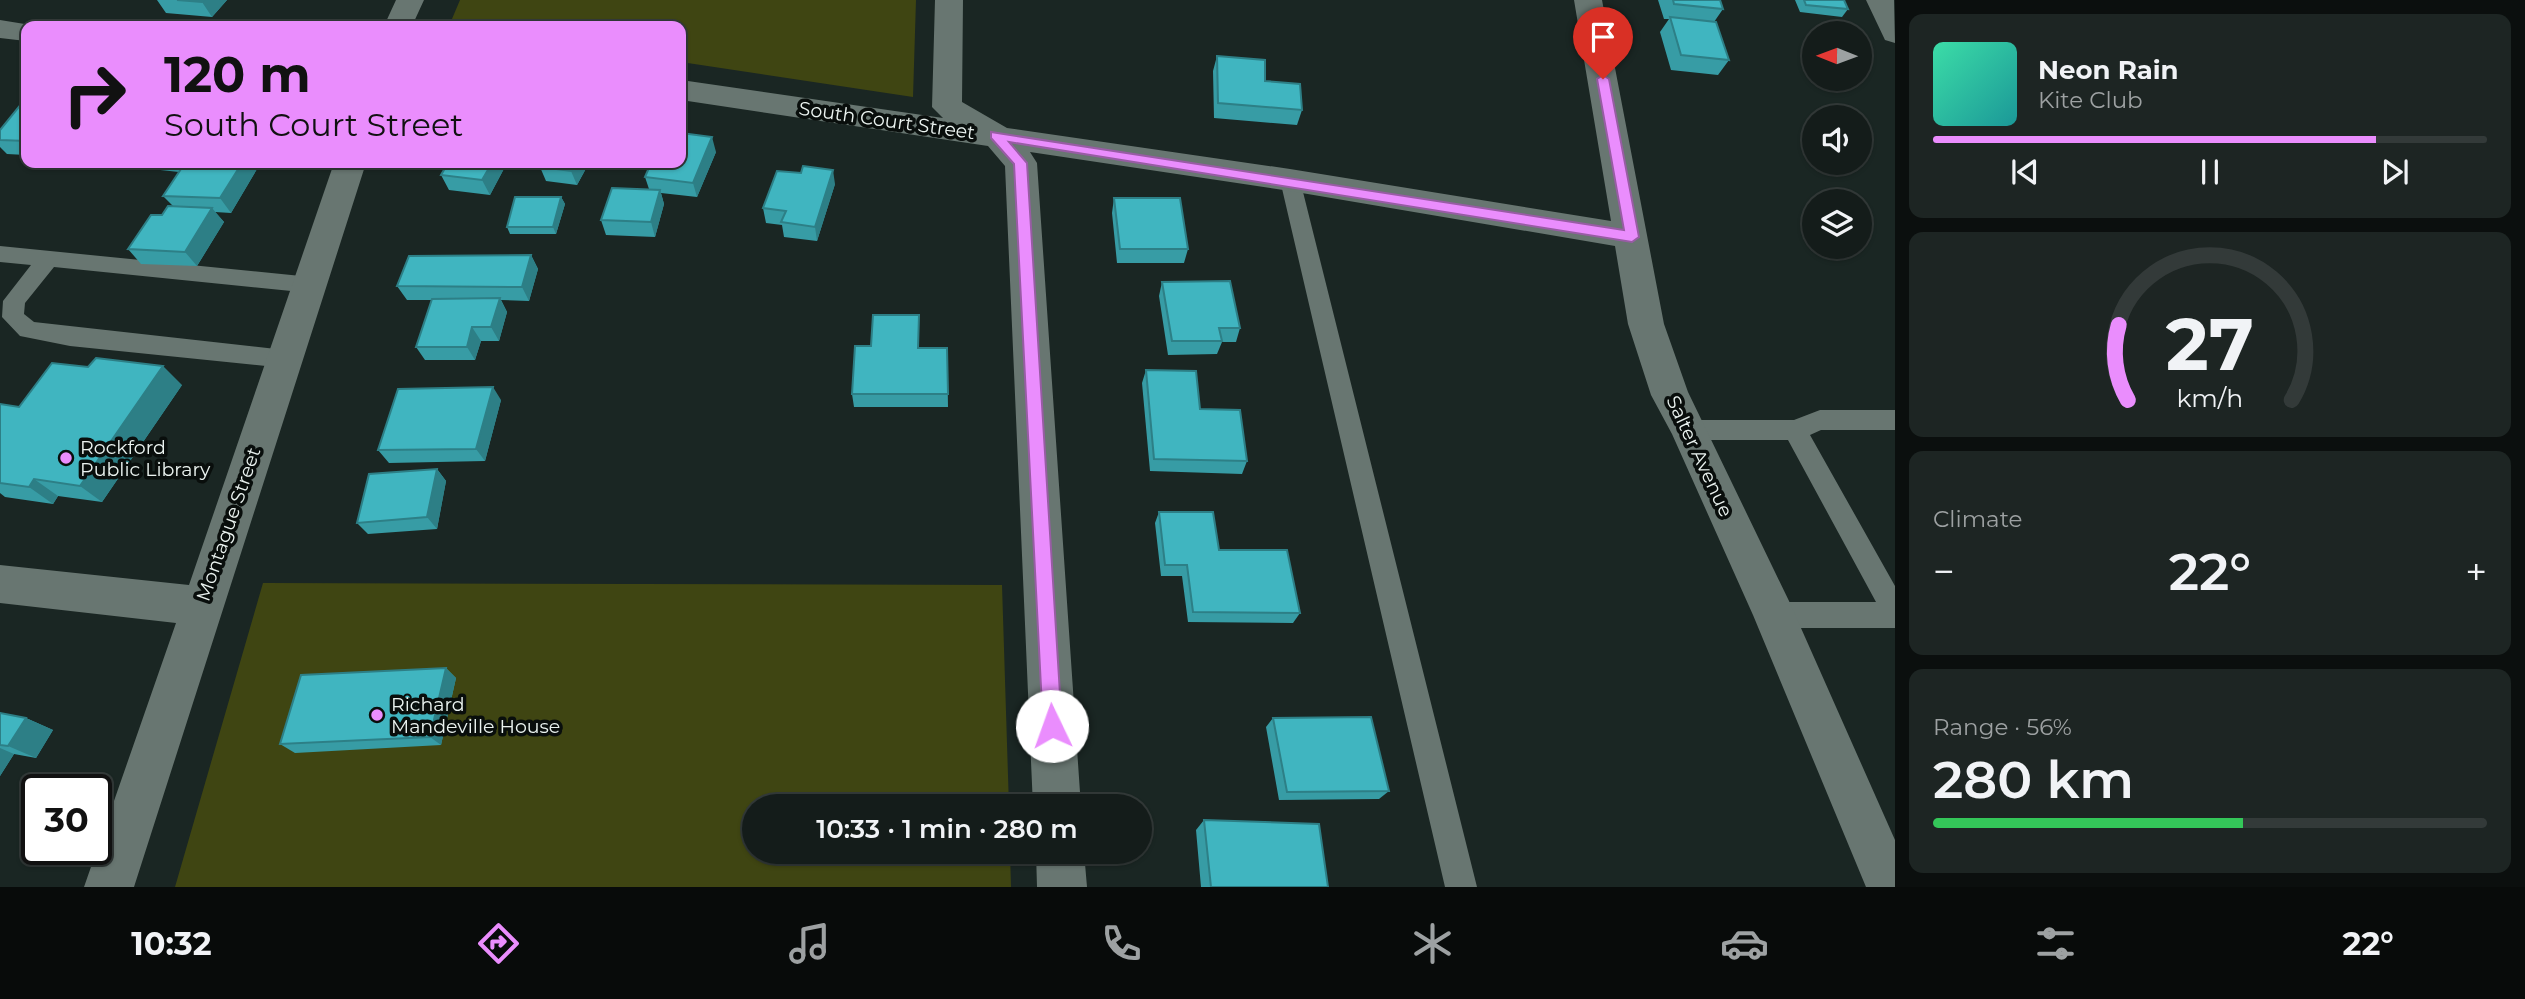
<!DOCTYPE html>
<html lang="en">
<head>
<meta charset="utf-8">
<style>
	:root { --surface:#141c1a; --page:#1d2523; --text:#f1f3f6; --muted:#9da1a2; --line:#333a39; --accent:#ea8dfd }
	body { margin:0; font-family:Montserrat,sans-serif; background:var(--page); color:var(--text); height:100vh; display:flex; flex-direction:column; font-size:26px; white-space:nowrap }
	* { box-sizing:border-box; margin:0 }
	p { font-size:23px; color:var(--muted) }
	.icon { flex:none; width:38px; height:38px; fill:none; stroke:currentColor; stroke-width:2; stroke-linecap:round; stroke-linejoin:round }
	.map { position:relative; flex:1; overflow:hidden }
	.side { display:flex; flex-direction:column; gap:14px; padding:14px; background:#0b0f0e; width:630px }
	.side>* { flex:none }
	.top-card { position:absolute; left:21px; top:21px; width:665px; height:147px; border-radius:14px; box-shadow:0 2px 5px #0004,0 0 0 2px var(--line); background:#ea8dfd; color:#111; overflow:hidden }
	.needle { width:46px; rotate:271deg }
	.buttons { position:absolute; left:1802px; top:21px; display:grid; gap:14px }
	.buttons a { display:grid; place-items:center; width:70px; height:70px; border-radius:50%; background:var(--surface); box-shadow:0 2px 5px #0004,0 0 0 2px var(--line); font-size:35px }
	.speed { position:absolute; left:21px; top:774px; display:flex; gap:14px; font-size:35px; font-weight:700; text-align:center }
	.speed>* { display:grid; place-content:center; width:91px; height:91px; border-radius:50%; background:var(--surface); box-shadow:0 2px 5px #0004,0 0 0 2px var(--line); line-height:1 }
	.speed .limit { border:4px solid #111; border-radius:10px; background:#fff; color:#111 }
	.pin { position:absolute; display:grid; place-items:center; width:60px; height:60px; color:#fff; margin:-72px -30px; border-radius:50% 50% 50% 0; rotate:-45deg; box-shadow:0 0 7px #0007 }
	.pin .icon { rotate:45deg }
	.me { position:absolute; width:77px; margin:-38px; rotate:357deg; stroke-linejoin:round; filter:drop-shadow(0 0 5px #0008) }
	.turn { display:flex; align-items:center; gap:24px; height:147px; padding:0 28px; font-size:32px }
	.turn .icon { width:91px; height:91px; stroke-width:2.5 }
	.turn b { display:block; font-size:49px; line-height:60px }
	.big { font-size:52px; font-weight:600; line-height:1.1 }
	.side .widget { flex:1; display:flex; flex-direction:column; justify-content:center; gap:10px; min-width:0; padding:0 24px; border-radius:14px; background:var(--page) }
	.side .dial { align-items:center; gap:0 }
	.dial svg { height:182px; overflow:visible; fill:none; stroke:var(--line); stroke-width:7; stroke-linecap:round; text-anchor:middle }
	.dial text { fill:var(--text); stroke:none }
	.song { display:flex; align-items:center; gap:21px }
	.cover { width:84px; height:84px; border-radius:10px; background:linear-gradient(135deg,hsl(160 70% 55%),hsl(180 70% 35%)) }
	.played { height:7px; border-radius:4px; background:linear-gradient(90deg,var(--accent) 80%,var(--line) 80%) }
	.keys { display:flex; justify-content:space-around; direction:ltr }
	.heat { display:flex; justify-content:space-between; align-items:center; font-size:38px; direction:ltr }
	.charge { height:10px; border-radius:5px; background:linear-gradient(90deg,#34c759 56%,var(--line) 0) }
	.trip { position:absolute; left:742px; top:794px; width:410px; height:70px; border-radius:35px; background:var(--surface); box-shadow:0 2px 5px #0004,0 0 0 2px var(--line); font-weight:600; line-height:70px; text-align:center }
	.tabs { display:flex; height:112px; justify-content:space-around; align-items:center; background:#080b0a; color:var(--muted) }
	.tabs .icon { width:49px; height:49px }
	.tabs .on { color:var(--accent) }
	.tabs b { font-size:32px; color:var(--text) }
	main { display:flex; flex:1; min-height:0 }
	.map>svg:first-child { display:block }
	.green { fill:#3f4512 }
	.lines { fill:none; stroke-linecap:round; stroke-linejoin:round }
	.service { fill:#687671; fill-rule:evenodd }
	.minor { fill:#687671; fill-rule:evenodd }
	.tertiary { fill:#687671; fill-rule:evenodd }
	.wall { fill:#379ca5 }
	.shaded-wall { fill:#2d7f86 }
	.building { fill:#40b5c0; stroke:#2d7f86; stroke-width:2 }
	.route { fill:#ea8dfd; stroke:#985ca4; stroke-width:2 }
	.poi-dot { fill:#ea8dfd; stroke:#090e0c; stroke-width:2.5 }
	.labels { text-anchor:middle; stroke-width:7; stroke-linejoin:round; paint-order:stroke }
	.street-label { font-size:19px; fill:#ebf3f0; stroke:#090e0c }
	.poi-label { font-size:19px; fill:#ebf3f0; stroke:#090e0c; text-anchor:start }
</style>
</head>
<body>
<main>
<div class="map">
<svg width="1895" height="887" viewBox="0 0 1895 887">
	<rect width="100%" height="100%" fill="#1a2623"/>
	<path class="green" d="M 460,0 L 916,0 L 913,97 L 681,62 L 681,26 L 449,26 Z
		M 263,583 L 1002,585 L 1009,807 L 754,807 L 754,852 L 1010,852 L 1011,887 L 175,887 Z"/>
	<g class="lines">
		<path class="service" d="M 1290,173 L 1297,175 L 1300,180 L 1477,887 L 1445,887 L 1280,180 L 1283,175 Z
			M 0,246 L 311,277 L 319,279 L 322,285 L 319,291 L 311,293 L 54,267 L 25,303 L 24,314 L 34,322 L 285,350 L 293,352 L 297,359 L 293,366 L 285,368 L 70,346 L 20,336 L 2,317 L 3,301 L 31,265 L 0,262 Z
			M 1820,410 L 1895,410 L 1895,430 L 1821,430 L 1810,435 L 1895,586 L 1895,628 L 1774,628 L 1764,624 L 1760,615 L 1764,606 L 1774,602 L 1876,602 L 1788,440 L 1689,440 L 1680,437 L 1677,430 L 1680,423 L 1689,420 L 1794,420 Z"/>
		<path class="minor" d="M 935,0 L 963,0 L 962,102 L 1007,128 L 1290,169 L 1611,221 L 1574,0 L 1602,0 L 1664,324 L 1688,392 L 1789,601 L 1895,840 L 1895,887 L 1866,887 L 1753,615 L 1672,434 L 1651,395 L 1628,324 L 1615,246 L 1290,191 L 1030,152 L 1037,163 L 1081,807 L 1033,807 L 1005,166 L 988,146 L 681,100 L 681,80 L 943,118 L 932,107 Z
			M 1866,0 L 1894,0 L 1895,43 L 1885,40 Z
			M 0,20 L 37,26 L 26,26 L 26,41 L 0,38 Z
			M 1036,852 L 1084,852 L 1087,887 L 1037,887 Z"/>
		<path class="tertiary" d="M 396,0 L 424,0 L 412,26 L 384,26 Z
			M 334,163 L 366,163 L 134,887 L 84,887 L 176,623 L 0,603 L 0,565 L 189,585 Z"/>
	</g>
	<path class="wall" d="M 157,0 L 227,0 L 212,17 L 166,13 Z
		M 1658,0 L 1720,0 L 1723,9 L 1714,22 L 1729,60 L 1718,75 L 1671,70 L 1660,32 L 1669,19 L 1664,19 Z
		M 1795,0 L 1844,0 L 1848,9 L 1842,17 L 1800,12 Z
		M 1217,56 L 1265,81 L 1302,110 L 1297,125 L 1214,118 L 1213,71 Z
		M 26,98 L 26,155 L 7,154 L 0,147 L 0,130 Z
		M 716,152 L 697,197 L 661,193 L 664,204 L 655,237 L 606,235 L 601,220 L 649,189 L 645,177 Z
		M 146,163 L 253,163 L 257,169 L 231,213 L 215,212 L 224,222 L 197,266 L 141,264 L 128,249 L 173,206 L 163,196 L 179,172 L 151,169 Z
		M 507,163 L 490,195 L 449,190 L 441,175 Z
		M 541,163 L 589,163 L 577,185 L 546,181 L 540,167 Z
		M 835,184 L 817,241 L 784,237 L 782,225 L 766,223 L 763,208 Z
		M 561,197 L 565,204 L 556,234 L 510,234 L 507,227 Z
		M 1114,198 L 1188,249 L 1184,263 L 1117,263 L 1112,213 Z
		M 531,255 L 538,269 L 529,301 L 501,300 L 507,312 L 499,341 L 481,341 L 475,360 L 425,360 L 416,347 L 432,300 L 407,300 L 397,286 Z
		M 1162,282 L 1240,328 L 1236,342 L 1222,342 L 1217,354 L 1168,355 L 1159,296 Z
		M 919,315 L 919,348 L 947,348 L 948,407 L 854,407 L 852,394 L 871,346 Z
		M 1146,370 L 1200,409 L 1247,461 L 1242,474 L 1150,471 L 1142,383 Z
		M 182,385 L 102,502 L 58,496 L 53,504 L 5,497 L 0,493 L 0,404 L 19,407 Z
		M 501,400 L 485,461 L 389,463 L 378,450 Z
		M 437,469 L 446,481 L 437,529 L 368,534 L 357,523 Z
		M 1159,512 L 1219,550 L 1300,613 L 1293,623 L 1188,622 L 1182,576 L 1161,576 L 1155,523 Z
		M 446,668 L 456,678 L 441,745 L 295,753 L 280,744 Z
		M 0,713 L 26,718 L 53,730 L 36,758 L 14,754 L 0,776 Z
		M 1273,718 L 1389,791 L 1379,799 L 1279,800 L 1266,727 Z
		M 1204,820 L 1328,887 L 1201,887 L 1196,830 Z"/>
	<path class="shaded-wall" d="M 204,0 L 227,0 L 212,17 L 202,2 Z
		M 712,137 L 716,152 L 697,197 L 693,183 Z
		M 242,163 L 253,163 L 257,169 L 231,213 L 220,198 Z
		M 492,163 L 507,163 L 490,195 L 482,180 Z
		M 575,163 L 589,163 L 577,185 L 571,171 Z
		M 833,170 L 835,184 L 817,241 L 815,227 Z
		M 660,190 L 664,204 L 655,237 L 651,222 Z
		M 561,197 L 565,204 L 556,234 L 553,227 Z
		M 212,208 L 224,222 L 197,266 L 185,252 Z
		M 531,255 L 538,269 L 529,301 L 522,287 Z
		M 500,298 L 507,312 L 499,341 L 491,327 Z
		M 472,327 L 481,341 L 475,360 L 467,347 Z
		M 163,366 L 182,385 L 102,502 L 80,486 Z
		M 493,387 L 501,400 L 485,461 L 476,449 Z
		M 437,469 L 446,481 L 437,529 L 427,517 Z
		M 34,479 L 58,496 L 53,504 L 29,487 Z
		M 446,668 L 456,678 L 441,745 L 430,737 Z
		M 26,718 L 53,730 L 36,758 L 8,746 Z
		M 0,748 L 14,754 L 0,776 Z"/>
	<path class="building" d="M 177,0 L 204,0 L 202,2 Z
		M 1673,0 L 1720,0 L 1723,9 L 1674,4 Z
		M 1804,0 L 1844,0 L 1848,9 L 1806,5 Z
		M 1670,17 L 1716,22 L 1729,60 L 1681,55 Z
		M 1217,56 L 1265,60 L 1265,81 L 1300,84 L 1302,110 L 1218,103 Z
		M 26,98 L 26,141 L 0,140 L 0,130 Z
		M 681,133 L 712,137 L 693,183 L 645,177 L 651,163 L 681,163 Z
		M 156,163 L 185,163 L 183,166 Z
		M 185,163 L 242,163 L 220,198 L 163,196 Z
		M 448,163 L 492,163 L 482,180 L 441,175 Z
		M 542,163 L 575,163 L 571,171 L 540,167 Z
		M 803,166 L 833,170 L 815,227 L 781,222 L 786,211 L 763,208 L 777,171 L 801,173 Z
		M 612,188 L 660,190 L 651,222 L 601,220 Z
		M 515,197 L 561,197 L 553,227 L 507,227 Z
		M 1114,198 L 1180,198 L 1188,249 L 1120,249 Z
		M 168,206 L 212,208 L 185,252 L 128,249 L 151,215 L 162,215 Z
		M 531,255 L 522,287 L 397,286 L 409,256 Z
		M 1230,281 L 1240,328 L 1219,328 L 1222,341 L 1172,341 L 1162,282 Z
		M 500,298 L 491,327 L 472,327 L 467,347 L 416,347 L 432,299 Z
		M 873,315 L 919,315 L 918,348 L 947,348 L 948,394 L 852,394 L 855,346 L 871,346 Z
		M 96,358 L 163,366 L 80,486 L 34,479 L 29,487 L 0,483 L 0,404 L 19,407 L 52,363 L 88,367 Z
		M 1146,370 L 1196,371 L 1200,409 L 1240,410 L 1247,461 L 1154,459 Z
		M 493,387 L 476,449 L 378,450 L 398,389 Z
		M 437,469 L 427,517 L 357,523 L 369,474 Z
		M 1159,512 L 1213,512 L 1219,550 L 1287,550 L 1300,613 L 1193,612 L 1187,565 L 1165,565 Z
		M 446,668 L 430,737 L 280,744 L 301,675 Z
		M 0,713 L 26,718 L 8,746 L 0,745 Z
		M 1371,717 L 1389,791 L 1287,792 L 1273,718 Z
		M 1204,820 L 1319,824 L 1328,887 L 1211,887 Z"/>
	<path class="route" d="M 1603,75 L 1609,79 L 1639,237 L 1632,242 L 1009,142 L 1027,163 L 1062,726 L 1059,733 L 1052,735 L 1046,733 L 1043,726 L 1014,164 L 991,138 L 991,132 L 1624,230 L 1597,79 Z"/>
	<g class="poi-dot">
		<circle cx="66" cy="458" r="7"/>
		<circle cx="377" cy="715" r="7"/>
	</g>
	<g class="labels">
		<g class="street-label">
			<text transform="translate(887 120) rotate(8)" y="7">South Court Street</text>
			<text transform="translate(1700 456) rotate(65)" y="7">Salter Avenue</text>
			<text transform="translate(228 524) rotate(-71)" y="7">Montague Street</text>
		</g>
		<g class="poi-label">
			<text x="80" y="454">Rockford<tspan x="80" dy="22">Public Library</tspan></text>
			<text x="391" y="711">Richard<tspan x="391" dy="22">Mandeville House</tspan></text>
		</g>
	</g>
</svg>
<div class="buttons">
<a><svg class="needle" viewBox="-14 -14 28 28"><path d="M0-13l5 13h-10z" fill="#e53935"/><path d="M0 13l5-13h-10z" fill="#9da1a2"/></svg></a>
<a><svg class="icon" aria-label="sound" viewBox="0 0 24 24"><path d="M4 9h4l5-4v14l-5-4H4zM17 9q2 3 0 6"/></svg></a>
<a><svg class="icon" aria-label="layers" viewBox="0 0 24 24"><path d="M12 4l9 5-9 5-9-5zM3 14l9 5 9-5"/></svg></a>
</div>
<div class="speed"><div class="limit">30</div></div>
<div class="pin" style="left:1603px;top:79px;background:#d93025"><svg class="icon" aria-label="arrive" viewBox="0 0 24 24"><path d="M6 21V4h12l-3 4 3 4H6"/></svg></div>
<svg class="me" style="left:1052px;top:726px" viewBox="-20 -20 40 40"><circle r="19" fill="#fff"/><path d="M0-13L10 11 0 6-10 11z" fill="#ea8dfd"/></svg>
<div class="trip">10:33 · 1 min · 280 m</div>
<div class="top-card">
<div class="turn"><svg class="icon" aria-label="right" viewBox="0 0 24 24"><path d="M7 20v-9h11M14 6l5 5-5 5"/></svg><div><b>120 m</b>South Court Street</div></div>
</div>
</div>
<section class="side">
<div class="widget">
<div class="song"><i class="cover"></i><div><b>Neon Rain</b><p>Kite Club</p></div></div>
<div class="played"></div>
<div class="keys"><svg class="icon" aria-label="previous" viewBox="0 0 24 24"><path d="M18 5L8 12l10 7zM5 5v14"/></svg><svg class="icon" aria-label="pause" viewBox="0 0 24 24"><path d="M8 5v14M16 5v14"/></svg><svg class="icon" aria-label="next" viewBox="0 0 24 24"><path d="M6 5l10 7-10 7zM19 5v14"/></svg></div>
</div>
<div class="widget dial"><svg viewBox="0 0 100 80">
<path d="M14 69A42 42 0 1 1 86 69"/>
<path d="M14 69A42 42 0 0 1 10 36" stroke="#ea8dfd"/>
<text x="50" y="56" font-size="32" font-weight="700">27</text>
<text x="50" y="72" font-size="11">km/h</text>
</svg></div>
<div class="widget"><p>Climate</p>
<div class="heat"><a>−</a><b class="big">22°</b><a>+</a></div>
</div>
<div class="widget"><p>Range · 56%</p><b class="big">280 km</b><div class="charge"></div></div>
</section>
</main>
<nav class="tabs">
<b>10:32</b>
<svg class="icon on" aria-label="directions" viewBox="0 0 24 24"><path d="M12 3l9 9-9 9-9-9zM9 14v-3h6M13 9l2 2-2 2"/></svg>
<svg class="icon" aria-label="music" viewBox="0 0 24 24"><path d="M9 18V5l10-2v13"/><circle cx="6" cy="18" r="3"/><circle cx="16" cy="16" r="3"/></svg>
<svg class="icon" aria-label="phone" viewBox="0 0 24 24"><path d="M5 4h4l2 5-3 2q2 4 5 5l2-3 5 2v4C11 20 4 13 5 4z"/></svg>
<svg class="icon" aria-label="climate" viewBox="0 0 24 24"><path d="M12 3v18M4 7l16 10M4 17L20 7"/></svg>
<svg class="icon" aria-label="car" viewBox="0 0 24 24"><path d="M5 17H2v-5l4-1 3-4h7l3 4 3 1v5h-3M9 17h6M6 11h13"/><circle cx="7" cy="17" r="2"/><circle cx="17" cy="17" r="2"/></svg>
<svg class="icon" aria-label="filters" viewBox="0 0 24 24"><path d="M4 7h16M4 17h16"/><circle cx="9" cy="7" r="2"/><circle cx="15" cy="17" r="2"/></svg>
<b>22°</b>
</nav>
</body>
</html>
